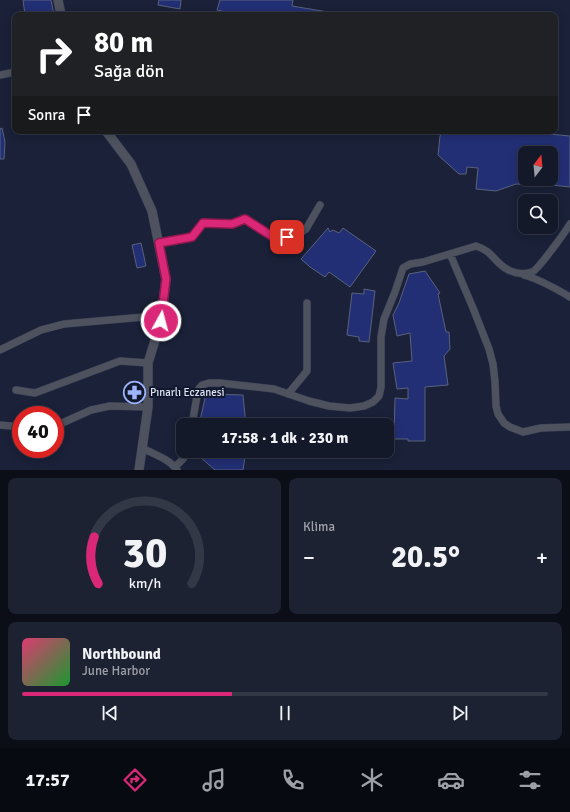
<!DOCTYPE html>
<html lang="tr">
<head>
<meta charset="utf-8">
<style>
	:root { --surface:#14192a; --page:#1d2232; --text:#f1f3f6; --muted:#9da0a8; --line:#333847; --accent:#db2777 }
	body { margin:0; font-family:Signika,sans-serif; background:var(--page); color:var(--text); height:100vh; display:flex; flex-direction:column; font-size:15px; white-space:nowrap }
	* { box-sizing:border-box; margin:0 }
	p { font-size:13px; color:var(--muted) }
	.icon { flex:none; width:22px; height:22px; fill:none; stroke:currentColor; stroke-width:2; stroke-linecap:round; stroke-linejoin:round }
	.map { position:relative; height:470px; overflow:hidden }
	.side { display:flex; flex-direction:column; gap:8px; padding:8px; background:#0b0e17; flex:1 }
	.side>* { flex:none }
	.guide { position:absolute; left:12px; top:12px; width:546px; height:122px; border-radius:8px; box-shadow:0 2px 10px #0003,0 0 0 1px var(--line); background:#202124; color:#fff; overflow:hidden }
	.needle { width:26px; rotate:16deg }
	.buttons { position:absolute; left:518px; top:146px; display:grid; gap:8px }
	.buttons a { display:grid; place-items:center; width:40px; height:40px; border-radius:8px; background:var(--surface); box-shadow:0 2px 10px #0003,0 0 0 1px var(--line); font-size:20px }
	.speed { position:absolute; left:12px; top:406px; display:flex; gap:8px; font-size:20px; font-weight:700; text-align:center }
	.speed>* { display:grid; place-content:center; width:52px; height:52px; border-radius:50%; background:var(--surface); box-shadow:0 2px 10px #0003,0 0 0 1px var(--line); line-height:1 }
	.speed .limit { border:6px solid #d22; background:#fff; color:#111 }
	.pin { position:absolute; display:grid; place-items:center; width:34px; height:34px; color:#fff; margin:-17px; border-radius:8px; box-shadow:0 2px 6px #0006 }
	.me { position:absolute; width:44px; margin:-22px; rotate:7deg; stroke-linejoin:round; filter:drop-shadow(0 0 3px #0008) }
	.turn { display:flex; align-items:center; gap:14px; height:84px; padding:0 16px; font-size:18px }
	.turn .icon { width:52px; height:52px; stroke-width:2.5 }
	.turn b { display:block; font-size:28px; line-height:34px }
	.then { display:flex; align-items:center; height:38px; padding:0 16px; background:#0003; gap:8px; font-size:15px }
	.big { font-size:30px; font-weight:700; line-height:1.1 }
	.side .tile { flex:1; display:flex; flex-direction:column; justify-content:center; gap:6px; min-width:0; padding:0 14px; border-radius:8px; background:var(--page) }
	.side .dial { align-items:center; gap:0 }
	.dial svg { height:104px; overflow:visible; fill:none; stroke:var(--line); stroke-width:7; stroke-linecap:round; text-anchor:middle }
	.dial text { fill:var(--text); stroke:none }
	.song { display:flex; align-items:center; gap:12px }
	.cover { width:48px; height:48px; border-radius:6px; background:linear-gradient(135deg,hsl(340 70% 55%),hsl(130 70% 35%)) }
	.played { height:4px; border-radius:2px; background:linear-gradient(90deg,var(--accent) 40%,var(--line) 40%) }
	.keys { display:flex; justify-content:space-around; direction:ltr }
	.heat { display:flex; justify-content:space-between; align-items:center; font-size:22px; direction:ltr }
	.side .tiles { flex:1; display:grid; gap:8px; grid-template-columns:1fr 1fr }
	.tile:last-child { grid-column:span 2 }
	.trip { position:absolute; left:176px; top:418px; width:218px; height:40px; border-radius:8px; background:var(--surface); box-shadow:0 2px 10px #0003,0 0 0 1px var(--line); font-weight:700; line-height:40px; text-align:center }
	.dock { display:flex; height:64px; justify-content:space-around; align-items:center; background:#080a11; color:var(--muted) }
	.dock .icon { width:28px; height:28px }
	.dock .on { color:var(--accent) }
	.dock b { font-size:18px; color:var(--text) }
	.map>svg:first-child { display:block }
	.building { fill:#222f74; stroke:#59627d; fill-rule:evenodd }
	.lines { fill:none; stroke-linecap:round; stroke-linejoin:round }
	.minor-casing { stroke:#353c52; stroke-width:8 }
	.tertiary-casing { stroke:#353c52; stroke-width:10 }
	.minor { stroke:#4e525e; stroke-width:7 }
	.tertiary { stroke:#4e525e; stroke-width:9 }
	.route-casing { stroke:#8e194d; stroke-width:10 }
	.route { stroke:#db2777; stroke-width:7 }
	.labels { text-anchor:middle; stroke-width:4; stroke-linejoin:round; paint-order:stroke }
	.poi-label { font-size:11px; fill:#dee3f3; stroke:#11172d; text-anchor:start }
</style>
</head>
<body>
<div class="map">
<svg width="570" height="470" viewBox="0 0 570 470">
	<rect width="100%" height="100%" fill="#1a2138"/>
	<path class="building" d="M 23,0 L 51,0 L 54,15 L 25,15 Z
		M 159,0 L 181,0 L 180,9 L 158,5 Z
		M 220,0 L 293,0 L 292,6 L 328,12 L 328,15 L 239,15 L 217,10 Z
		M 2,128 L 5,142 L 4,159 L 0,159 L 0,129 Z
		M 443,131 L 538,131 L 538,133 L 570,136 L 570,187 L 533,183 L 533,185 L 516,184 L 496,191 L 476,189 L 478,168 L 467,167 L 466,174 L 459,174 L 438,155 L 440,136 ZM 525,153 L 551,153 L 551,179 L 525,179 Z
		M 328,228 L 330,232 L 333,230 L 339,233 L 343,228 L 376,251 L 350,287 L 329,272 L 325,277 L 310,267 L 301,259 Z
		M 141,243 L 146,266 L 137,268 L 132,245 Z
		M 425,271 L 440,293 L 438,294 L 446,332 L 449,332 L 450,349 L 444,356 L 448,385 L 425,387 L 425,441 L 408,441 L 408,439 L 394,439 L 395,398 L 408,399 L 408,388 L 397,389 L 393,363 L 412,361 L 410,333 L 397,336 L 393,315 L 399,303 L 409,274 Z
		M 364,289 L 375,291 L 369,342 L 359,341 L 359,337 L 347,335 L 352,293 L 364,294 Z
		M 206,394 L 243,395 L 246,425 L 199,425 Z
		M 193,451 L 246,451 L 243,470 L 215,470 Z"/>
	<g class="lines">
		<defs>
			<path id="minor" d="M 0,75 L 15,72
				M 159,243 L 192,237 L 203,223 L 232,224 L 245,219 L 278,239 L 297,235 L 306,229 L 320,205
				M 450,254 L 473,308 L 489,349 L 493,364 L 495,382 L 496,406 L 498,414 L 504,423 L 510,427 L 523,432 L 541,428 L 570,427
				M 524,275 C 541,280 555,288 570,297
				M 0,350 L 41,330 L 64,324 L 144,317 L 161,321
				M 16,390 L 35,393 L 120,361 L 148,363
				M 288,394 L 307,371 L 307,303
				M 55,424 L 60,424 L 91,410 L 110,406 L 148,407
				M 0,425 L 21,427
				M 192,425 L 198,390 L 202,385 L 209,383 L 220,383 L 274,389 L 309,401 L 329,406 L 350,408 L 364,406 L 373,402 L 379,396 L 381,387 L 381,337 L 384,319 L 395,292 L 403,268 L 410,264 L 423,262 L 476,246 C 492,251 493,260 505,268 C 513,273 523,275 532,272 C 538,270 565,232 570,224
				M 142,448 C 153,454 170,459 177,470
				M 175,467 L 183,459 L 187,451"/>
			<path id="tertiary" d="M 58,0 L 61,15
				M 106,131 L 131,164 L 152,211 L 166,279 L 161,321 L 148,363 L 148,407 L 139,470"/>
		</defs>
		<use href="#minor" class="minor-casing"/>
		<use href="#tertiary" class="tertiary-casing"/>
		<use href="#minor" class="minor"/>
		<use href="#tertiary" class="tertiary"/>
	</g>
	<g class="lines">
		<defs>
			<path id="route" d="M 161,321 L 166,279 L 159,243 L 192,237 L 203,223 L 232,224 L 245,219 L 278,240 L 287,237"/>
		</defs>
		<use href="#route" class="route-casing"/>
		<use href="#route" class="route"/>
	</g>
	<defs>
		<symbol id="pharmacy-ring" viewBox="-11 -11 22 22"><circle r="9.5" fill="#11172d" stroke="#9db4fd" stroke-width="1.5"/><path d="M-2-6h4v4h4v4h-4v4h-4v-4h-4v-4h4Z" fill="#9db4fd"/></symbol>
	</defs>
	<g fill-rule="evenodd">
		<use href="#pharmacy-ring" x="122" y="380" width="25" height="25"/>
	</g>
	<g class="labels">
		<g class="poi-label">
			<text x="150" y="396">Pınarlı Eczanesi</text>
		</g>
	</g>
</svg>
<div class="buttons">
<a><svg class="needle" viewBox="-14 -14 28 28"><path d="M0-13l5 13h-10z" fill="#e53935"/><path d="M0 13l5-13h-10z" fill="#9da0a8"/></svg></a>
<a><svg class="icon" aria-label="search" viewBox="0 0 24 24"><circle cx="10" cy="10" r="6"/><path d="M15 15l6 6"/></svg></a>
</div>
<div class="speed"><div class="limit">40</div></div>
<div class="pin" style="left:287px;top:237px;background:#d93025"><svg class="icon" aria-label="arrive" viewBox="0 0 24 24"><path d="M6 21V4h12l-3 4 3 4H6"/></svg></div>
<svg class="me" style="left:161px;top:321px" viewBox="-20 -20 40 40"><circle r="17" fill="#db2777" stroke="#fff" stroke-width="3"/><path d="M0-11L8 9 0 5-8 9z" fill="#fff"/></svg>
<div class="trip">17:58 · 1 dk · 230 m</div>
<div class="guide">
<div class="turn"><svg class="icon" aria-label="right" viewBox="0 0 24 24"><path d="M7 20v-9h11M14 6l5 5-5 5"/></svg><div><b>80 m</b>Sağa dön</div></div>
<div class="then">Sonra<svg class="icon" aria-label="arrive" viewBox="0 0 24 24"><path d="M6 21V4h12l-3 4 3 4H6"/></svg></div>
</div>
</div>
<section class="side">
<div class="tiles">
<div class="tile dial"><svg viewBox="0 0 100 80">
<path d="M14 69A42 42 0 1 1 86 69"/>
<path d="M14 69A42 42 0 0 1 11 33" stroke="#db2777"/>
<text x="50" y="56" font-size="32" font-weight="700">30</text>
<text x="50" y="72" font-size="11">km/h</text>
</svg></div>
<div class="tile"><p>Klima</p>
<div class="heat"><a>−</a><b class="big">20.5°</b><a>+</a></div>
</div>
<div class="tile">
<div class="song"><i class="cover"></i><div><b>Northbound</b><p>June Harbor</p></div></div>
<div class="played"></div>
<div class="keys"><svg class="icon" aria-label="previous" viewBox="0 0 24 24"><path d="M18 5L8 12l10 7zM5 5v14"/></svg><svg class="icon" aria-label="pause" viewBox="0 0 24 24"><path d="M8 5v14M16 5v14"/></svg><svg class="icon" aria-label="next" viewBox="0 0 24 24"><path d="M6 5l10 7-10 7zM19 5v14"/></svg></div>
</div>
</div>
</section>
<nav class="dock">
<b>17:57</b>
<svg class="icon on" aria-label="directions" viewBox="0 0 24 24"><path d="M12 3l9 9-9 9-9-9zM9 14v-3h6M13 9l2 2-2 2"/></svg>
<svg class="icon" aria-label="music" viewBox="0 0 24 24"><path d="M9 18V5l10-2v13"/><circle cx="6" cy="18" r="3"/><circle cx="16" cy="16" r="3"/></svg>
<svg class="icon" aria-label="phone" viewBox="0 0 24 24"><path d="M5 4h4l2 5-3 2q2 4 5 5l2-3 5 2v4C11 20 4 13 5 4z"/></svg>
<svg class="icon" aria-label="climate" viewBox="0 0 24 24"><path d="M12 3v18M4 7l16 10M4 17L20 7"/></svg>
<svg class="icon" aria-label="car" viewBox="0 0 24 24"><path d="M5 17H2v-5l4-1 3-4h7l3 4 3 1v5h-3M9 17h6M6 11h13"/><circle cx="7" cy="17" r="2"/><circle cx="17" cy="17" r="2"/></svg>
<svg class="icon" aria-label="filters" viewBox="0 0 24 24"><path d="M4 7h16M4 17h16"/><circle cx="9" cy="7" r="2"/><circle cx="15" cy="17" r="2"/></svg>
</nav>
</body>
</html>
